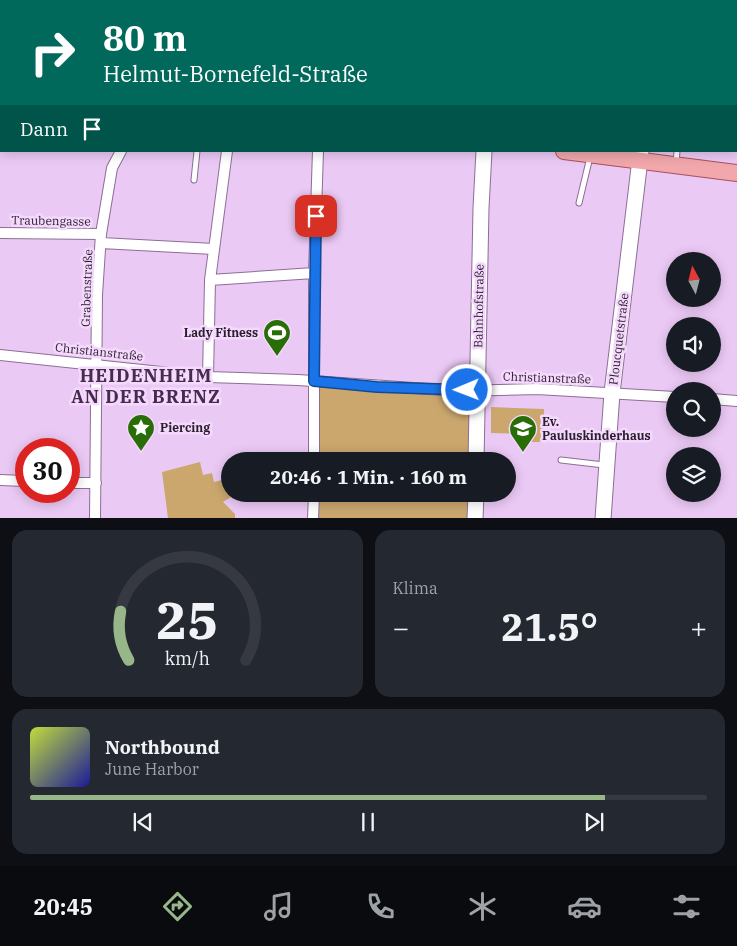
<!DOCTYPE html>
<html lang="de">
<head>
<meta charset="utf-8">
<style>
	:root { --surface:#171b24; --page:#242831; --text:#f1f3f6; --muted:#9ea1a6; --line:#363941; --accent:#97b78a }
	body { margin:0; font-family:"IBM Plex Serif",serif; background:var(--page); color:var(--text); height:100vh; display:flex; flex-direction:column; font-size:19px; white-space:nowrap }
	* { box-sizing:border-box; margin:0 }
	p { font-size:16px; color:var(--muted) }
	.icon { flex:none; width:28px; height:28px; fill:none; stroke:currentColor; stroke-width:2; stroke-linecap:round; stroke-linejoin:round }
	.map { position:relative; height:518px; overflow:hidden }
	.panel { display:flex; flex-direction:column; gap:12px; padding:12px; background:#0d0f14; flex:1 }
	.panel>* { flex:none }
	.hud { position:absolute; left:0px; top:0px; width:738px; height:152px; box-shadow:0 2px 12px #0003; background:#00695c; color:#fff; overflow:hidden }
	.needle { width:32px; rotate:353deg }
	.fabs { position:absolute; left:666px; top:252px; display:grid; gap:10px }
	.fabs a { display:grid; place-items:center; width:55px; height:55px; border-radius:50%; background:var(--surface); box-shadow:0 2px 12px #0003; font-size:25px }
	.speed { position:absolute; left:15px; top:438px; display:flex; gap:10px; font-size:25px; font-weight:700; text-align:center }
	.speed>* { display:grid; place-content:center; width:65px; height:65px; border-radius:50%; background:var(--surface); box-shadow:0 2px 12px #0003; line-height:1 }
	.speed .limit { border:8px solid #d22; background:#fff; color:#111 }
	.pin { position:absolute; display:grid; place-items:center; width:42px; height:42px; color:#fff; margin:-21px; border-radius:10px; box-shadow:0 2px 8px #0006 }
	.me { position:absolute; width:55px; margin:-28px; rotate:269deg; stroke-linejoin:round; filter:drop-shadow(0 0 4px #0008) }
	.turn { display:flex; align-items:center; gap:18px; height:105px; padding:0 20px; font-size:22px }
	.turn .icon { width:65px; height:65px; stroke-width:2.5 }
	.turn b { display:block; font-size:35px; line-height:42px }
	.then { display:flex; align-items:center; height:48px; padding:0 20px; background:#0003; gap:10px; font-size:19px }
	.big { font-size:38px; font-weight:800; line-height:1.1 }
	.panel .card { flex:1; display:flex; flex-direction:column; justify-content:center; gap:8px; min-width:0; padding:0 18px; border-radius:15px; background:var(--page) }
	.panel .dial { align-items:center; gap:0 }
	.dial svg { height:130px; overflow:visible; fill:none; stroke:var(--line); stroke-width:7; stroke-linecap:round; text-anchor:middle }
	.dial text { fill:var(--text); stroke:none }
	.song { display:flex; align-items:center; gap:15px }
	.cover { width:60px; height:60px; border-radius:8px; background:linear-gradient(135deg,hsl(70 70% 55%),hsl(240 70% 35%)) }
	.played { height:5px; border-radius:2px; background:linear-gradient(90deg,var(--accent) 85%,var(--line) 85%) }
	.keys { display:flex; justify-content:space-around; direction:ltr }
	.heat { display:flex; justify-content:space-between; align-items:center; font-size:28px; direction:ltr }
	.panel .tiles { flex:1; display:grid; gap:12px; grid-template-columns:1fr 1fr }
	.card:last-child { grid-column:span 2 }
	.trip { position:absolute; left:221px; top:452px; width:295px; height:50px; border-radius:25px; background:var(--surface); box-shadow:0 2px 12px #0003; font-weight:800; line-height:50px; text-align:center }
	.menu { display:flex; height:80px; justify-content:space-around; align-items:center; background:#090b0e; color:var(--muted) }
	.menu .icon { width:35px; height:35px }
	.menu .selected { color:var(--accent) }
	.menu b { font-size:22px; color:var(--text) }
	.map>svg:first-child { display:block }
	.green { fill:#cba76e }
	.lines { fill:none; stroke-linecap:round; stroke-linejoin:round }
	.lane-casing { stroke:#8c6e95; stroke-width:7 }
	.street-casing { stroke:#8c6e95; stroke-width:12 }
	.secondary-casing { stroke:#8c6e95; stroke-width:17 }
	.primary-casing { stroke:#a6515b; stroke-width:18 }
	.lane { stroke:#fff; stroke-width:5 }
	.street { stroke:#fff; stroke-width:10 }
	.secondary { stroke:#fff; stroke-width:15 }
	.primary { stroke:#f1a7ab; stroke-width:16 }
	.route-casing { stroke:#114b97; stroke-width:12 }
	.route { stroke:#1a73e8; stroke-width:9 }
	.labels { text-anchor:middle; stroke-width:5; stroke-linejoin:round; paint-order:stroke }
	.street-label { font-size:12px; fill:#2a1e2e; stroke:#f5d9fd }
	.poi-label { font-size:12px; font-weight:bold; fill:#2a1e2e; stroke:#f5d9fd; text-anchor:start }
	.district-label { font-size:18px; font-weight:bold; letter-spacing:1px; fill:#462b4e; stroke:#f5d9fd }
</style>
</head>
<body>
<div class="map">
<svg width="737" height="519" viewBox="0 0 737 519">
	<rect width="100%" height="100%" fill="#ebc9f5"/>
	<path class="green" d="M 315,387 L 472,396 L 471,461 L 314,461 Z
		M 491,407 L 544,409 L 544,442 L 524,442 L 524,434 L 491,433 Z
		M 200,462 L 203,475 L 212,473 L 214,482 L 222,480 L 224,489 L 229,488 L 231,497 L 223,502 L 235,514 L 235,518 L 168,518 L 162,472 Z
		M 314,494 L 470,494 L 470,518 L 313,519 Z"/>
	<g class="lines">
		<defs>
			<path id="lane" d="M 543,0 L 545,1
				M 361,1 L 361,0
				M 525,1 L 526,0
				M 736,135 L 737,135
				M 676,163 L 677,151
				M 194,180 L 197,151
				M 579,203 L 590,157
				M 561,460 L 604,465"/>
			<path id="street" d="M 171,1 L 171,0
				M 669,1 L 669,0
				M 0,233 L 101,234
				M 101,243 L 214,249
				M 210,280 L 314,273
				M 0,355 L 208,377 L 298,380 L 457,391 L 537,389 L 675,397
				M 208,377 L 210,280 L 227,151
				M 712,399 L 737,401
				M 314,461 L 314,273 L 318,151
				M 0,480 L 26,481
				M 69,483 L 96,483
				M 95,519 L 97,295 L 101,234 L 112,168 L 121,151
				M 313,519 L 314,494"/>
			<path id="secondary" d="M 497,1 L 497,0
				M 476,461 L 481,208 L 484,151
				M 475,519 L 476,494
				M 603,519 L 612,393 L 641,151"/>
			<path id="primary" d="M 597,0 L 598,1
				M 0,84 L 1,84
				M 736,110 L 737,111
				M 564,151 L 737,173"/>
		</defs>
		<use href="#lane" class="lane-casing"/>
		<use href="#street" class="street-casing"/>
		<use href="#secondary" class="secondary-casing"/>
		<use href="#primary" class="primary-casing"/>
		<use href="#lane" class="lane"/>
		<use href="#street" class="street"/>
		<use href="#secondary" class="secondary"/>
		<use href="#primary" class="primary"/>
	</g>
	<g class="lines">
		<defs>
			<path id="route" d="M 316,216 L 314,381 L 377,387 L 467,390"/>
		</defs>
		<use href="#route" class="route-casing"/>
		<use href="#route" class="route"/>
	</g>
	<defs>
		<symbol id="stadium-pin" viewBox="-11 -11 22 30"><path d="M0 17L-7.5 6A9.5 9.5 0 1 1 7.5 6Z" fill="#296d06" stroke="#f5d9fd"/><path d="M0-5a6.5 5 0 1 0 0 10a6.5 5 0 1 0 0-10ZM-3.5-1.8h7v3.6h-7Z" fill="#fff"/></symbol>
		<symbol id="sight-pin" viewBox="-11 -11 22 30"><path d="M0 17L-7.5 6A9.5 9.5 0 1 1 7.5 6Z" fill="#296d06" stroke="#f5d9fd"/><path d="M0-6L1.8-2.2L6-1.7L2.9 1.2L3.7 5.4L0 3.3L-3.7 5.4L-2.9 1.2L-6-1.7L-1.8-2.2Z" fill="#fff"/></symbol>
		<symbol id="school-pin" viewBox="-11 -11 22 30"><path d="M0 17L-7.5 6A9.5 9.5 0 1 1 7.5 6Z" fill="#296d06" stroke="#f5d9fd"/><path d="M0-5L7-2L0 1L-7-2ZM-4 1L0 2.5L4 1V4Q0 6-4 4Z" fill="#fff"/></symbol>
	</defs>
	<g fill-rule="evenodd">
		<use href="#stadium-pin" x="261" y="317" width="32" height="43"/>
		<use href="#sight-pin" x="125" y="412" width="32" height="43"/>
		<use href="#school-pin" x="507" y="413" width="32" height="43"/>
	</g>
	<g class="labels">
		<g class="street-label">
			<text transform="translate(51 221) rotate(1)" y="4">Traubengasse</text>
			<text transform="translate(87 288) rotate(-88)" y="4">Grabenstraße</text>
			<text transform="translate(479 306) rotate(-89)" y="4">Bahnhofstraße</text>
			<text transform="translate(619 339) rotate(-83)" y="4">Ploucquetstraße</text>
			<text transform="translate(99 352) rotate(6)" y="4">Christianstraße</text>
			<text transform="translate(547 378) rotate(2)" y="4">Christianstraße</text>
		</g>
		<g class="poi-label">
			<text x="258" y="337" text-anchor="end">Lady Fitness</text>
			<text x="542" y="426">Ev.<tspan x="542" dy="14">Pauluskinderhaus</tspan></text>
			<text x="160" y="432">Piercing</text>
		</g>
		<g class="district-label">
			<text x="146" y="382">HEIDENHEIM<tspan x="146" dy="21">AN DER BRENZ</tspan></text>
		</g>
	</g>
</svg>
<div class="fabs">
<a><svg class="needle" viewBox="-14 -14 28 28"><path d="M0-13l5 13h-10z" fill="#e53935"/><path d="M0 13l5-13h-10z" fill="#9ea1a6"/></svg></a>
<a><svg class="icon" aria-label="sound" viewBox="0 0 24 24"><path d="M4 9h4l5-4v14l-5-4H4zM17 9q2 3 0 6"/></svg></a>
<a><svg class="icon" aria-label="search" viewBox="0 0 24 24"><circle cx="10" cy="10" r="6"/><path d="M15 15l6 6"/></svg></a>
<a><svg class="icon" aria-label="layers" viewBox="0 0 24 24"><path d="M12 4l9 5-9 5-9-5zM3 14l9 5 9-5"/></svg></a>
</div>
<div class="speed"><div class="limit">30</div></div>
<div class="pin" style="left:316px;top:216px;background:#d93025"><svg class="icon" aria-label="arrive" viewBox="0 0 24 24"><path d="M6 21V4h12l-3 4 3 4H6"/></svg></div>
<svg class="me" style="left:467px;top:390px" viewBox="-20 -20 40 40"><circle r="17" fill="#1a73e8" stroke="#fff" stroke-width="3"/><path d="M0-11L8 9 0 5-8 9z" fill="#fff"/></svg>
<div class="trip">20:46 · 1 Min. · 160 m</div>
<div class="hud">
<div class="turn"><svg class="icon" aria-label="right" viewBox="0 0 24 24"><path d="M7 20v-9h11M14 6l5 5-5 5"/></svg><div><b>80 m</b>Helmut-Bornefeld-Straße</div></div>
<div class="then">Dann<svg class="icon" aria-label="arrive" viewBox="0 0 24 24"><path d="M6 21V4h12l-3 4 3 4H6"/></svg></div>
</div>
</div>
<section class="panel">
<div class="tiles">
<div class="card dial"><svg viewBox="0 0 100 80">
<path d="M14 69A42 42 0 1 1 86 69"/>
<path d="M14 69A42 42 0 0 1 9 39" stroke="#97b78a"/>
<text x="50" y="56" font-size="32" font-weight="700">25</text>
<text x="50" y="72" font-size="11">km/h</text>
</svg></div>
<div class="card"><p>Klima</p>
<div class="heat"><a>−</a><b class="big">21.5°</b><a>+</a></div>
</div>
<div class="card">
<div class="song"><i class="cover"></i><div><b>Northbound</b><p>June Harbor</p></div></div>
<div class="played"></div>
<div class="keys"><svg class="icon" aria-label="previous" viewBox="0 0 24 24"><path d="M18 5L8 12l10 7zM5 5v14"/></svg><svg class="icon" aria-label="pause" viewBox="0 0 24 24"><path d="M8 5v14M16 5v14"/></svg><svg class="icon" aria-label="next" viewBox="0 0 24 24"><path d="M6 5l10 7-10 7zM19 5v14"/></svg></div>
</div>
</div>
</section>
<nav class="menu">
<b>20:45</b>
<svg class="icon selected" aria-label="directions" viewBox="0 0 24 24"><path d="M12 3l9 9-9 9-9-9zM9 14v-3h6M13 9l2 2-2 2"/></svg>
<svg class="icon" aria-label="music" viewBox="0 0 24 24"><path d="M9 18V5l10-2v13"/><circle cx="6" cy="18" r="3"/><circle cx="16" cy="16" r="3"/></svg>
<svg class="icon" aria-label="phone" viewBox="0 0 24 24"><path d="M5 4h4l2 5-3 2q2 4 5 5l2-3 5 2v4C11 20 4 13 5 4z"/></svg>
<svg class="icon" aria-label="climate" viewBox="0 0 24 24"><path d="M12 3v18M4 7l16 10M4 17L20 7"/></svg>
<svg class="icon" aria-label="car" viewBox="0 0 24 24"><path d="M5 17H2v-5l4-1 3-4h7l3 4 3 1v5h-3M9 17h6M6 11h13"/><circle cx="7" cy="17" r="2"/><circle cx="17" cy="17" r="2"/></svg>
<svg class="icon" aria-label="filters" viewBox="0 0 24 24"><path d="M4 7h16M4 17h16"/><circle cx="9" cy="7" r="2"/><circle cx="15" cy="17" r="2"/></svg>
</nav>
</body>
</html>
